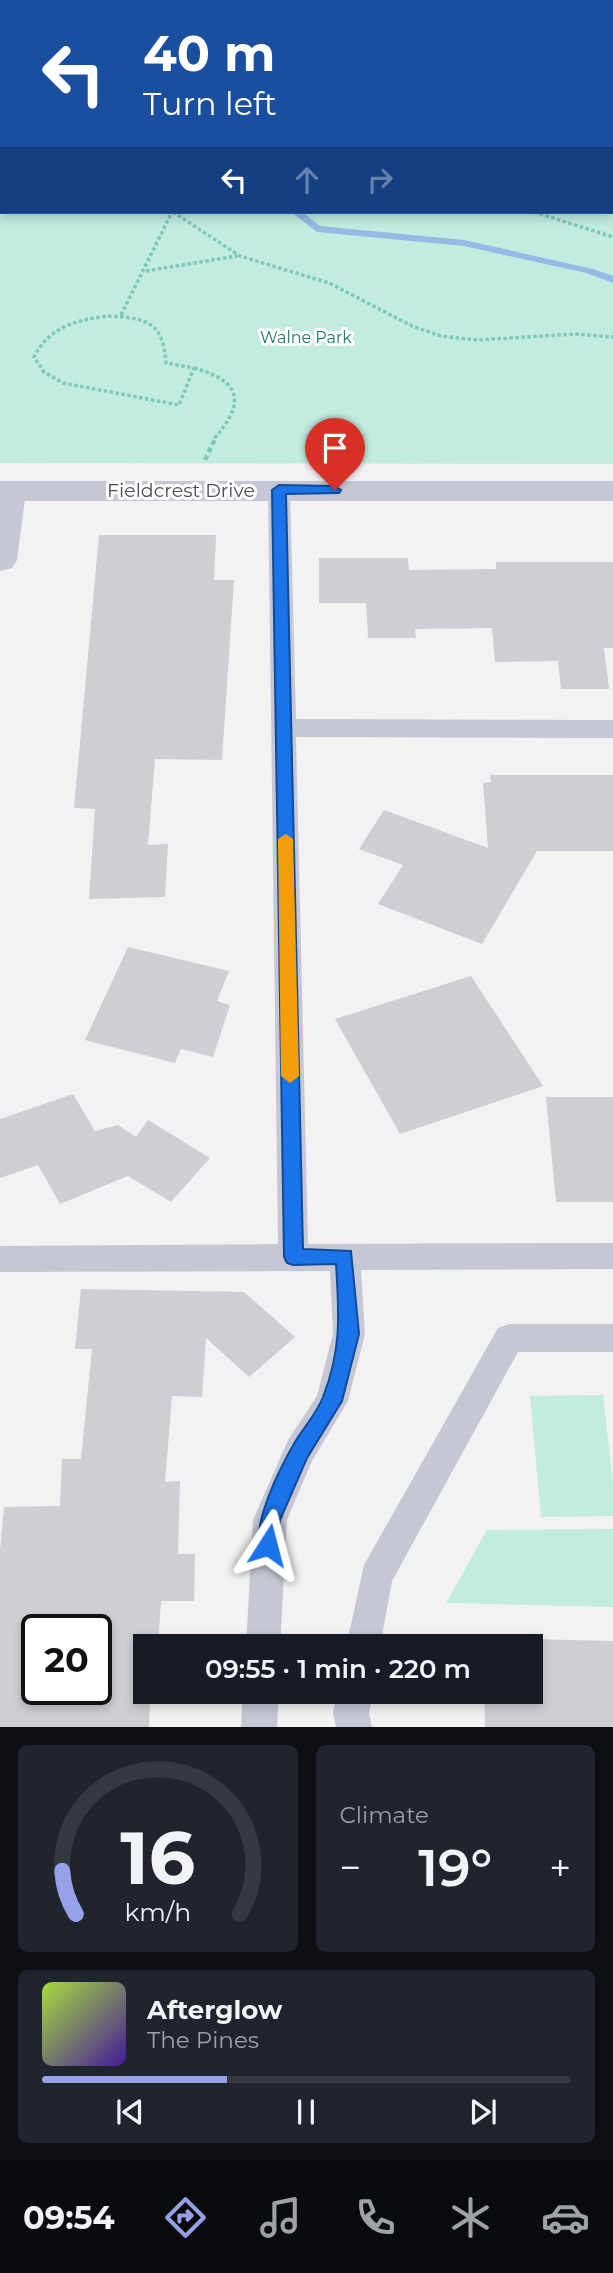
<!DOCTYPE html>
<html lang="en">
<head>
<meta charset="utf-8">
<style>
	:root { --surface:#171b24; --page:#20242c; --text:#f1f3f6; --muted:#9ea1a6; --line:#363941; --accent:#97a1e7 }
	body { margin:0; font-family:Montserrat,sans-serif; background:var(--page); color:var(--text); height:100vh; display:flex; flex-direction:column; font-size:26px; white-space:nowrap }
	* { box-sizing:border-box; margin:0 }
	p { font-size:23px; color:var(--muted) }
	.icon { flex:none; width:38px; height:38px; fill:none; stroke:currentColor; stroke-width:2; stroke-linecap:round; stroke-linejoin:round }
	.map { position:relative; height:1727px; overflow:hidden }
	.drawer { display:flex; flex-direction:column; gap:18px; padding:18px; background:#0d0f14; flex:1 }
	.drawer>* { flex:none }
	.banner { position:absolute; left:0px; top:0px; width:614px; height:214px; box-shadow:0 4px 10px #0003; background:#1a4fa0; color:#fff; overflow:hidden }
	.speed { position:absolute; left:21px; top:1614px; display:flex; gap:14px; font-size:35px; font-weight:700; text-align:center }
	.speed>* { display:grid; place-content:center; width:91px; height:91px; border-radius:50%; background:var(--surface); box-shadow:0 4px 10px #0003; line-height:1 }
	.speed .limit { border:4px solid #111; border-radius:10px; background:#fff; color:#111 }
	.pin { position:absolute; display:grid; place-items:center; width:60px; height:60px; color:#fff; margin:-72px -30px; border-radius:50% 50% 50% 0; rotate:-45deg; box-shadow:0 0 7px #0007 }
	.pin .icon { rotate:45deg }
	.me { position:absolute; width:77px; margin:-38px; rotate:9deg; stroke-linejoin:round; filter:drop-shadow(0 0 5px #0008) }
	.turn { display:flex; align-items:center; gap:24px; height:147px; padding:0 28px; font-size:32px }
	.turn .icon { width:91px; height:91px; stroke-width:2.5 }
	.turn b { display:block; font-size:49px; line-height:60px }
	.lanes { display:flex; align-items:center; height:66px; padding:0 28px; background:#0003; justify-content:center; gap:35px; direction:ltr }
	.lanes .off { opacity:.35 }
	.big { font-size:52px; font-weight:600; line-height:1.1 }
	.drawer .card { flex:1; display:flex; flex-direction:column; justify-content:center; gap:10px; min-width:0; padding:0 24px; border-radius:10px; background:var(--page) }
	.drawer .dial { align-items:center; gap:0 }
	.dial svg { height:182px; overflow:visible; fill:none; stroke:var(--line); stroke-width:7; stroke-linecap:round; text-anchor:middle }
	.dial text { fill:var(--text); stroke:none }
	.song { display:flex; align-items:center; gap:21px }
	.cover { width:84px; height:84px; border-radius:10px; background:linear-gradient(135deg,hsl(80 70% 55%),hsl(260 70% 35%)) }
	.played { height:7px; border-radius:4px; background:linear-gradient(90deg,var(--accent) 35%,var(--line) 35%) }
	.keys { display:flex; justify-content:space-around; direction:ltr }
	.heat { display:flex; justify-content:space-between; align-items:center; font-size:38px; direction:ltr }
	.drawer .tiles { flex:1; display:grid; gap:18px; grid-template-columns:1fr 1fr }
	.card:last-child { grid-column:span 2 }
	.trip { position:absolute; left:133px; top:1634px; width:410px; height:70px; border-radius:0px; background:var(--surface); box-shadow:0 4px 10px #0003; font-weight:600; line-height:70px; text-align:center }
	.dock { display:flex; height:112px; justify-content:space-around; align-items:center; background:#090b0e; color:var(--muted) }
	.dock .icon { width:49px; height:49px }
	.dock .active { color:var(--accent) }
	.dock b { font-size:32px; color:var(--text) }
	.map>svg:first-child { display:block }
	.green { fill:#c3ece0; fill-rule:evenodd }
	.lines { fill:none; stroke-linecap:round; stroke-linejoin:round }
	.stream { fill:#94bae5; fill-rule:evenodd }
	.building { fill:#cecfd4; fill-rule:evenodd }
	.path-far1 { stroke:#7ec7bb; stroke-width:3.5; stroke-dasharray:3.5 2.5; stroke-linecap:butt }
	.path { stroke:#7ec7bb; stroke-width:4.5; stroke-dasharray:5 3.5; stroke-linecap:butt }
	.service { fill:#c5c8d4; fill-rule:evenodd }
	.minor { fill:#c5c8d4; fill-rule:evenodd }
	.tertiary { fill:#c5c8d4; fill-rule:evenodd }
	.route { fill:#1a73e8; stroke:#114b97; stroke-width:2 }
	.slow { fill:#f59e0b }
	.labels { text-anchor:middle; stroke-width:6; stroke-linejoin:round; paint-order:stroke }
	.far-park-label { font-size:16px; fill:#1f7969; stroke:#fff }
	.street-label { font-size:19px; fill:#4a4e5c; stroke:#fff }
</style>
</head>
<body>
<div class="map">
<svg width="613" height="1727" viewBox="0 0 613 1727">
	<rect width="100%" height="100%" fill="#f3f1f1"/>
	<path class="green" d="M 0,0 L 613,0 L 613,464 L 0,463 ZM 2,2 L 612,2 L 612,212 L 2,212 Z
		M 603,1395 L 613,1484 L 613,1516 L 541,1517 L 530,1396 Z
		M 613,1529 L 613,1607 L 446,1603 L 487,1530 Z"/>
	<g class="lines">
		<path class="stream" d="M 48,0 L 56,0 L 57,2 L 47,2 Z
			M 2,88 L 2,94 L 0,95 L 0,89 Z
			M 291,212 L 302,212 L 320,226 L 464,240 L 593,269 L 613,276 L 613,283 L 586,273 L 464,246 L 317,232 Z"/>
	</g>
	<path class="building" d="M 99,535 L 216,535 L 214,580 L 234,580 L 222,760 L 155,759 L 148,845 L 168,844 L 165,897 L 89,899 L 95,809 L 74,808 Z
		M 319,558 L 408,558 L 409,570 L 496,569 L 496,562 L 613,562 L 613,648 L 604,648 L 609,689 L 561,689 L 558,661 L 495,662 L 492,628 L 415,629 L 416,638 L 368,638 L 366,603 L 319,603 Z
		M 490,775 L 613,775 L 613,851 L 537,851 L 482,944 L 378,904 L 403,865 L 359,849 L 384,810 L 488,848 L 483,783 L 491,782 Z
		M 128,947 L 229,971 L 217,1001 L 230,1005 L 213,1057 L 181,1049 L 175,1063 L 85,1040 Z
		M 471,976 L 543,1086 L 400,1134 L 335,1019 Z
		M 73,1094 L 95,1131 L 118,1125 L 136,1137 L 148,1120 L 210,1158 L 171,1202 L 128,1176 L 60,1204 L 38,1165 L 0,1178 L 0,1119 Z
		M 546,1097 L 613,1097 L 613,1202 L 556,1202 Z
		M 81,1289 L 244,1292 L 295,1337 L 249,1377 L 206,1338 L 202,1397 L 172,1396 L 165,1482 L 180,1481 L 178,1554 L 195,1554 L 194,1601 L 161,1601 L 158,1647 L 145,1647 L 145,1692 L 156,1692 L 156,1698 L 150,1697 L 149,1727 L 0,1727 L 0,1550 L 4,1507 L 60,1506 L 62,1459 L 81,1459 L 92,1349 L 75,1349 ZM 37,1629 L 96,1629 L 96,1689 L 37,1689 Z
		M 483,1638 L 613,1641 L 613,1727 L 485,1727 L 484,1692 L 530,1692 L 530,1647 L 483,1647 Z"/>
	<g class="lines">
		<path class="path-far1" d="M 203,0 L 205,2
			M 173,212 L 240,256 L 329,283 L 412,326 L 441,336 L 477,340 L 575,334 L 613,337
			M 534,212 L 613,237
			M 146,271 L 237,256
			M 121,315 L 172,212
			M 108,316 C 146,318 163,321 166,363 L 194,368 L 179,405 L 63,383 L 44,372 L 34,357 C 49,327 76,320 108,316 Z
			M 194,368 C 245,382 244,405 213,440"/>
		<path class="path" d="M 205,460 L 215,439"/>
		<path class="service" d="M 279,483 L 290,490 L 296,719 L 613,720 L 613,738 L 296,737 L 308,1244 L 613,1243 L 613,1269 L 361,1270 L 365,1334 L 348,1401 L 312,1461 L 287,1520 L 280,1647 L 246,1647 L 253,1520 L 288,1440 L 317,1396 L 333,1334 L 330,1271 L 0,1272 L 0,1246 L 278,1244 L 268,490 Z
			M 509,1324 L 613,1324 L 613,1352 L 518,1352 L 392,1581 L 380,1647 L 346,1647 L 364,1565 L 498,1328 Z
			M 243,1692 L 279,1692 L 277,1727 L 241,1727 Z
			M 337,1692 L 373,1692 L 369,1713 L 372,1727 L 336,1727 L 333,1713 Z"/>
		<path class="minor" d="M 10,481 L 22,484 L 26,491 L 17,560 L 12,568 L 0,571 L 0,483 Z"/>
		<path class="tertiary" d="M 0,481 L 613,481 L 613,501 L 0,501 Z"/>
	</g>
	<path class="route" d="M 335,486 L 341,490 L 339,493 L 286,494 L 303,1249 L 351,1251 L 359,1334 L 342,1401 L 307,1458 L 280,1520 L 276,1552 L 268,1555 L 261,1552 C 250,1526 281,1466 295,1442 C 304,1427 317,1413 323,1397 C 342,1349 339,1313 336,1264 L 293,1265 L 287,1263 L 284,1257 L 272,490 L 279,485 Z"/>
	<path class="slow" d="M 286,834 L 293,839 L 299,1076 L 290,1083 L 281,1076 L 278,839 Z"/>
	<g class="labels">
		<g class="far-park-label">
			<text x="306" y="343">Walne Park</text>
		</g>
		<g class="street-label">
			<text x="181" y="497">Fieldcrest Drive</text>
		</g>
	</g>
</svg>
<div class="speed"><div class="limit">20</div></div>
<div class="pin" style="left:335px;top:490px;background:#d93025"><svg class="icon" aria-label="arrive" viewBox="0 0 24 24"><path d="M6 21V4h12l-3 4 3 4H6"/></svg></div>
<svg class="me" style="left:268px;top:1545px" viewBox="-20 -20 40 40"><path d="M0-17L14 15 0 8-14 15z" fill="#1a73e8" stroke="#fff" stroke-width="4"/></svg>
<div class="trip">09:55 · 1 min · 220 m</div>
<div class="banner">
<div class="turn"><svg class="icon" aria-label="left" viewBox="0 0 24 24"><path d="M17 20v-9H6M10 6l-5 5 5 5"/></svg><div><b>40 m</b>Turn left</div></div>
<div class="lanes"><svg class="icon" aria-label="left" viewBox="0 0 24 24"><path d="M17 20v-9H6M10 6l-5 5 5 5"/></svg><svg class="icon off" aria-label="ahead" viewBox="0 0 24 24"><path d="M12 20V5M6 11l6-6 6 6"/></svg><svg class="icon off" aria-label="right" viewBox="0 0 24 24"><path d="M7 20v-9h11M14 6l5 5-5 5"/></svg></div>
</div>
</div>
<section class="drawer">
<div class="tiles">
<div class="card dial"><svg viewBox="0 0 100 80">
<path d="M14 69A42 42 0 1 1 86 69"/>
<path d="M14 69A42 42 0 0 1 8 50" stroke="#97a1e7"/>
<text x="50" y="56" font-size="32" font-weight="700">16</text>
<text x="50" y="72" font-size="11">km/h</text>
</svg></div>
<div class="card"><p>Climate</p>
<div class="heat"><a>−</a><b class="big">19°</b><a>+</a></div>
</div>
<div class="card">
<div class="song"><i class="cover"></i><div><b>Afterglow</b><p>The Pines</p></div></div>
<div class="played"></div>
<div class="keys"><svg class="icon" aria-label="previous" viewBox="0 0 24 24"><path d="M18 5L8 12l10 7zM5 5v14"/></svg><svg class="icon" aria-label="pause" viewBox="0 0 24 24"><path d="M8 5v14M16 5v14"/></svg><svg class="icon" aria-label="next" viewBox="0 0 24 24"><path d="M6 5l10 7-10 7zM19 5v14"/></svg></div>
</div>
</div>
</section>
<nav class="dock">
<b>09:54</b>
<svg class="icon active" aria-label="directions" viewBox="0 0 24 24"><path d="M12 3l9 9-9 9-9-9zM9 14v-3h6M13 9l2 2-2 2"/></svg>
<svg class="icon" aria-label="music" viewBox="0 0 24 24"><path d="M9 18V5l10-2v13"/><circle cx="6" cy="18" r="3"/><circle cx="16" cy="16" r="3"/></svg>
<svg class="icon" aria-label="phone" viewBox="0 0 24 24"><path d="M5 4h4l2 5-3 2q2 4 5 5l2-3 5 2v4C11 20 4 13 5 4z"/></svg>
<svg class="icon" aria-label="climate" viewBox="0 0 24 24"><path d="M12 3v18M4 7l16 10M4 17L20 7"/></svg>
<svg class="icon" aria-label="car" viewBox="0 0 24 24"><path d="M5 17H2v-5l4-1 3-4h7l3 4 3 1v5h-3M9 17h6M6 11h13"/><circle cx="7" cy="17" r="2"/><circle cx="17" cy="17" r="2"/></svg>
</nav>
</body>
</html>
